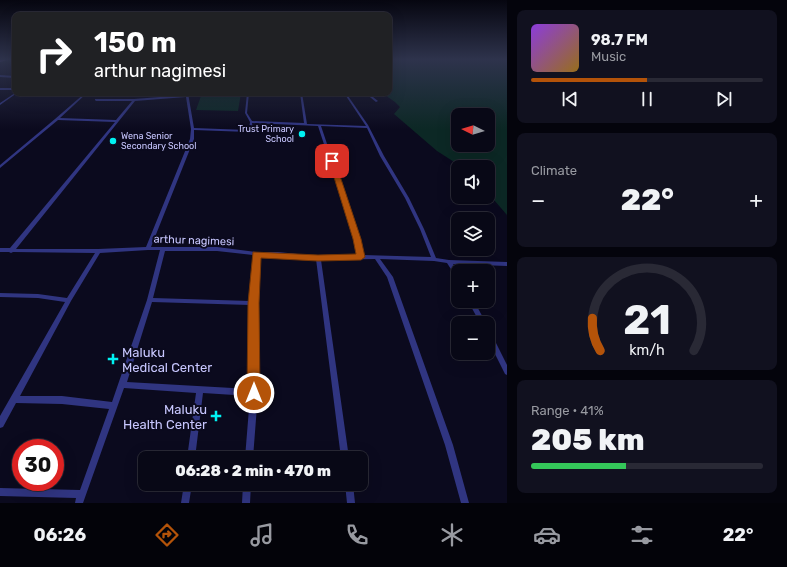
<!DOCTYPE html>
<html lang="en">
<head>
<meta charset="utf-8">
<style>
	:root { --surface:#080816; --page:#11111f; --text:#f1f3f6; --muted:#989aa1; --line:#292935; --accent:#b45309 }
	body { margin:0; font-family:Rubik,sans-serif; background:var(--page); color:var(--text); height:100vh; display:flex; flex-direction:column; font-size:15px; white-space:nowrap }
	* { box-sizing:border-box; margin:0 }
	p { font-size:13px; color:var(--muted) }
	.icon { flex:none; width:22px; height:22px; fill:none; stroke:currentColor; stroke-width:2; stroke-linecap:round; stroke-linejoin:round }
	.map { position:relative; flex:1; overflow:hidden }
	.sheet { display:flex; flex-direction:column; gap:10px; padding:10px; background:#04040c; width:280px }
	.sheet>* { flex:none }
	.guide { position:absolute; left:12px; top:12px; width:380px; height:84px; border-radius:8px; box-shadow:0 4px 16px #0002,0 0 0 1px var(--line); background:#202124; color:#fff; overflow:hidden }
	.needle { width:26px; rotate:275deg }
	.tools { position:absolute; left:451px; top:108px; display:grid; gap:8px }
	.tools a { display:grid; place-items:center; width:44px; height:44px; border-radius:8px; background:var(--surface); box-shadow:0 4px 16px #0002,0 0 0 1px var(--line); font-size:20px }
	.speed { position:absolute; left:12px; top:439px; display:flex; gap:8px; font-size:20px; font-weight:700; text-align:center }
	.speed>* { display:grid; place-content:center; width:52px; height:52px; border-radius:50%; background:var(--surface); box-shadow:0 4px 16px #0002,0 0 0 1px var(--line); line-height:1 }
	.speed .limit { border:6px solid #d22; background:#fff; color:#111 }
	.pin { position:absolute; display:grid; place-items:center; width:34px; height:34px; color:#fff; margin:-17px; border-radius:8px; box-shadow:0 2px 6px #0006 }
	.me { position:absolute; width:44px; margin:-22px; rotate:0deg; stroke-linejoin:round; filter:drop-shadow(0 0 3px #0008) }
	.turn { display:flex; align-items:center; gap:14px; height:84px; padding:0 16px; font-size:18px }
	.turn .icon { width:52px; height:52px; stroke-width:2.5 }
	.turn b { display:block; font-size:28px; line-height:34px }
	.big { font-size:30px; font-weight:800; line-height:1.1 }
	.sheet .tile { flex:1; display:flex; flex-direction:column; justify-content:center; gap:6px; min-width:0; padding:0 14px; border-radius:8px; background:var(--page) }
	.sheet .dial { align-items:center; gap:0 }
	.dial svg { height:104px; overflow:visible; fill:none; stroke:var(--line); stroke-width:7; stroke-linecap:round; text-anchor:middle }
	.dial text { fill:var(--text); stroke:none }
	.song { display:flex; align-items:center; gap:12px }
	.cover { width:48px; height:48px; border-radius:6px; background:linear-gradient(135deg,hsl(270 70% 55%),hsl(40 70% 35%)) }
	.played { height:4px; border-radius:2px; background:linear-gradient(90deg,var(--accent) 50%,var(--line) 50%) }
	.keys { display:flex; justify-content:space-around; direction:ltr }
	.heat { display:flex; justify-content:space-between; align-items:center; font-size:22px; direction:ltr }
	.charge { height:6px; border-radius:3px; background:linear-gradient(90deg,#34c759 41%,var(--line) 0) }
	.trip { position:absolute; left:138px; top:451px; width:230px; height:40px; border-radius:8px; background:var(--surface); box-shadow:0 4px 16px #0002,0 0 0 1px var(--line); font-weight:800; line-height:40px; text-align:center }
	.menu { display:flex; height:64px; justify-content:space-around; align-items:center; background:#030309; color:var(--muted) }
	.menu .icon { width:28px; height:28px }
	.menu .on { color:var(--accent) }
	.menu b { font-size:18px; color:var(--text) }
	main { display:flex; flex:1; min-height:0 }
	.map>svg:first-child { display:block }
	.green { fill:#0c2825; fill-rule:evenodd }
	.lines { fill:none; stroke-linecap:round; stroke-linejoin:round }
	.street { fill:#303581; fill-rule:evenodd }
	.primary { fill:#ab4eff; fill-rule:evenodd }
	.route { fill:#b45309; stroke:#753606 }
	.poi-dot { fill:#00f1f2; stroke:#0b0a1e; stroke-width:1.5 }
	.labels { text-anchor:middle; stroke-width:4; stroke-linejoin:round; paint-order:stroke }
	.far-poi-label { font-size:9px; fill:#c8c7ff; stroke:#0b0a1e; text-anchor:end }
	.street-label { font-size:11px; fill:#c8c7ff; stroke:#0b0a1e }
	.near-poi-label { font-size:13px; fill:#c8c7ff; stroke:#0b0a1e; text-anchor:start }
</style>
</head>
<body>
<main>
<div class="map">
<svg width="507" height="503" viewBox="0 0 507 503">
	<rect width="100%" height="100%" fill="#0b0a1e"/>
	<path class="green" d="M 389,59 L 507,59 L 507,215 L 488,193 L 488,167 L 462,167 L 437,151 L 394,114 L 400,107 L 395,102 L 382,93 L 389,93 ZM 458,115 L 488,115 L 488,145 L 458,145 Z
		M 202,93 L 241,93 L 238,111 L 196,110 Z"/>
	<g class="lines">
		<path class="street" d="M 11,59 L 15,59 L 15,61 Z
			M 0,75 L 15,76 L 15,78 L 0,77 Z
			M 0,88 L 15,88 L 15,90 L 0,90 Z
			M 15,93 L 17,93 L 0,105 L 0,103 Z
			M 85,93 L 87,93 L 60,118 L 116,120 L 132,101 L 96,101 L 95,100 L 95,99 L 134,99 L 186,95 L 186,93 L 188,93 L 194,128 L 247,130 L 249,129 L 250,122 L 245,113 L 247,93 L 249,93 L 247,113 L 252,121 L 304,123 L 300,93 L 302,93 L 307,124 L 366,126 L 344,93 L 346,93 L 368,125 L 384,156 L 409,198 L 424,229 L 436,258 L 449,260 L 507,262 L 507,266 L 453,264 L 458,272 L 458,278 L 456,277 L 447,263 L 434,261 L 380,259 L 393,277 L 453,445 L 469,503 L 461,503 L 445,445 L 387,277 L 375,259 L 321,260 L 349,458 L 341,458 L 316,259 L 278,256 L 258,256 L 256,303 L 258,393 L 253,458 L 245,458 L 250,396 L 203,393 L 195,458 L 187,458 L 196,393 L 124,388 L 83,503 L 75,503 L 76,498 L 0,496 L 0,488 L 80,490 L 109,409 L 62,404 L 16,403 L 3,427 L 0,428 L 0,416 L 65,302 L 38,298 L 0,297 L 0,293 L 38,294 L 67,298 L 95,253 L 13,252 L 11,253 L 9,252 L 0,252 L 0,248 L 10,248 L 115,122 L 58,120 L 0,168 L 0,165 L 55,119 ZM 186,97 L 191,129 L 190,139 L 146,247 L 98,249 L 16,249 L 135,101 ZM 252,123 L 318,126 L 355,239 L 358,255 L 318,256 L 278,252 L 256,252 L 217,247 L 151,247 L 194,139 L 194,130 L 248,132 L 253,129 ZM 321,126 L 367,128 L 380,156 L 405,198 L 420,229 L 431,257 L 363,255 L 359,239 ZM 148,250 L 160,250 L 147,300 L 112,402 L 62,396 L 20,396 L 71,301 L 100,253 ZM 165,251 L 217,251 L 253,255 L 250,301 L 153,298 ZM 152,302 L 250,305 L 250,389 L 127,382 Z
			M 365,93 L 368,93 L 378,101 L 376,102 Z
			M 468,301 L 474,301 L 486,323 L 480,323 Z
			M 488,330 L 490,331 L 507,365 L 507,375 L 505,374 L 488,340 Z
			M 184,484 L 192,484 L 189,503 L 181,503 Z
			M 243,484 L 251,484 L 250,503 L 242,503 Z
			M 345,484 L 353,484 L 355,503 L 347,503 Z"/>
		<path class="primary" d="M 5,59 L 11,59 L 0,62 L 0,60 Z"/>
	</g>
	<linearGradient id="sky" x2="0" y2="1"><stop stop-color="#060610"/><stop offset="0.46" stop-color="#2e334c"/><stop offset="1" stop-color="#2e334c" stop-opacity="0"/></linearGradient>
	<rect width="507" height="129" fill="url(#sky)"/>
	<path class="route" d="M 332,159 L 335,161 L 361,239 L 365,257 L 361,260 L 318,261 L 261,258 L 259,303 L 260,393 L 258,397 L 254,399 L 249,397 L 247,393 L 248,303 L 253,252 L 318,255 L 356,254 L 353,239 L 329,161 Z"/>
	<g class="poi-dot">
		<circle cx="302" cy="134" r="4"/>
		<circle cx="113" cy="141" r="4"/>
		<path d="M111 353h4v4h4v4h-4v4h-4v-4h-4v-4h4z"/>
		<path d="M214 410h4v4h4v4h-4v4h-4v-4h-4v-4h4z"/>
	</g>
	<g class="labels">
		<g class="far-poi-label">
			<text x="294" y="132">Trust Primary<tspan x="294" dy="10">School</tspan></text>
			<text x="121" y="139" text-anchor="start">Wena Senior<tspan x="121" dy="10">Secondary School</tspan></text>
		</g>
		<g class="street-label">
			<text transform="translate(194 240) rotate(2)" y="4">arthur nagimesi</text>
		</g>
		<g class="near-poi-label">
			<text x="122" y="357">Maluku<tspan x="122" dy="15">Medical Center</tspan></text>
			<text x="207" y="414" text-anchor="end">Maluku<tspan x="207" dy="15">Health Center</tspan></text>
		</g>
	</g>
</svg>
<div class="tools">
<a><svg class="needle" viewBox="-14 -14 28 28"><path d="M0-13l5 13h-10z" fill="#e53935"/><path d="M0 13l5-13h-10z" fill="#989aa1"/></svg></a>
<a><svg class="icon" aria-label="sound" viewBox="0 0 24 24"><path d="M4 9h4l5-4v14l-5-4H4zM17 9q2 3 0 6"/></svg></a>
<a><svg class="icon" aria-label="layers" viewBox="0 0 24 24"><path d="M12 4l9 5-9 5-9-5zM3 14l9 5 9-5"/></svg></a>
<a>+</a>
<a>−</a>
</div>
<div class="speed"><div class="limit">30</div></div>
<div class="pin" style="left:332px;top:161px;background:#d93025"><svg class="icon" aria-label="arrive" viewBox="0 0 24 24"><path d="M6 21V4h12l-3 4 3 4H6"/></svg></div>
<svg class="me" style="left:254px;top:393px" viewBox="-20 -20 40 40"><circle r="17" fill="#b45309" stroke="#fff" stroke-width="3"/><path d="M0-11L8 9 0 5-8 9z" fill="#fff"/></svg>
<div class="trip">06:28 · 2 min · 470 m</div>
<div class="guide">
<div class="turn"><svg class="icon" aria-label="right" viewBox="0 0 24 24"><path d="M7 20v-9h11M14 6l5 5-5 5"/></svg><div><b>150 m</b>arthur nagimesi</div></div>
</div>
</div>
<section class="sheet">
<div class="tile">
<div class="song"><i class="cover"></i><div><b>98.7 FM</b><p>Music</p></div></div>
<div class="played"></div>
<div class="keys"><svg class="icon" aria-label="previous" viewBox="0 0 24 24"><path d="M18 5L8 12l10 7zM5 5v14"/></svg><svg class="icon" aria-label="pause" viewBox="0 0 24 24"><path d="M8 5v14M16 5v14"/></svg><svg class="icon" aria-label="next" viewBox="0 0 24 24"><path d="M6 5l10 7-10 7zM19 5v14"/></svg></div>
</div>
<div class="tile"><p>Climate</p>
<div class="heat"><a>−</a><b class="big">22°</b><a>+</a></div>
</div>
<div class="tile dial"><svg viewBox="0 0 100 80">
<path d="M14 69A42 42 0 1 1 86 69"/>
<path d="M14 69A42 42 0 0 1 8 44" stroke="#b45309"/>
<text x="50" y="56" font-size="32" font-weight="700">21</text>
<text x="50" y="72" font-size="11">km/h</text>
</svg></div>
<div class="tile"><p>Range · 41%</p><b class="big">205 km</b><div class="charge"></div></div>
</section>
</main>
<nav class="menu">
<b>06:26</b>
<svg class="icon on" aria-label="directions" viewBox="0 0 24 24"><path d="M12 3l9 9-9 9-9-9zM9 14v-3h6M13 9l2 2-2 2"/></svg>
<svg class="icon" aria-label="music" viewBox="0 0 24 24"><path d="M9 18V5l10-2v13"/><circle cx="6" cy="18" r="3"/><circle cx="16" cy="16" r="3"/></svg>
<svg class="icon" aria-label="phone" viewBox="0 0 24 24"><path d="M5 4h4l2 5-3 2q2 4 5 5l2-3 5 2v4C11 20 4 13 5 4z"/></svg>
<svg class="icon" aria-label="climate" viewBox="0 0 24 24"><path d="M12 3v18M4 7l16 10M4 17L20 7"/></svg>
<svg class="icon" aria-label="car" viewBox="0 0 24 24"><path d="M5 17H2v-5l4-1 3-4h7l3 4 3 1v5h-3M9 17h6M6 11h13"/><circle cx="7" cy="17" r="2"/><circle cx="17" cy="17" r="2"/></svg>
<svg class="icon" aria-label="filters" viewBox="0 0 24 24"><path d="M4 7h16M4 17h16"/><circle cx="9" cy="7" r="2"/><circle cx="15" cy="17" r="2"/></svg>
<b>22°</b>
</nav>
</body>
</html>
